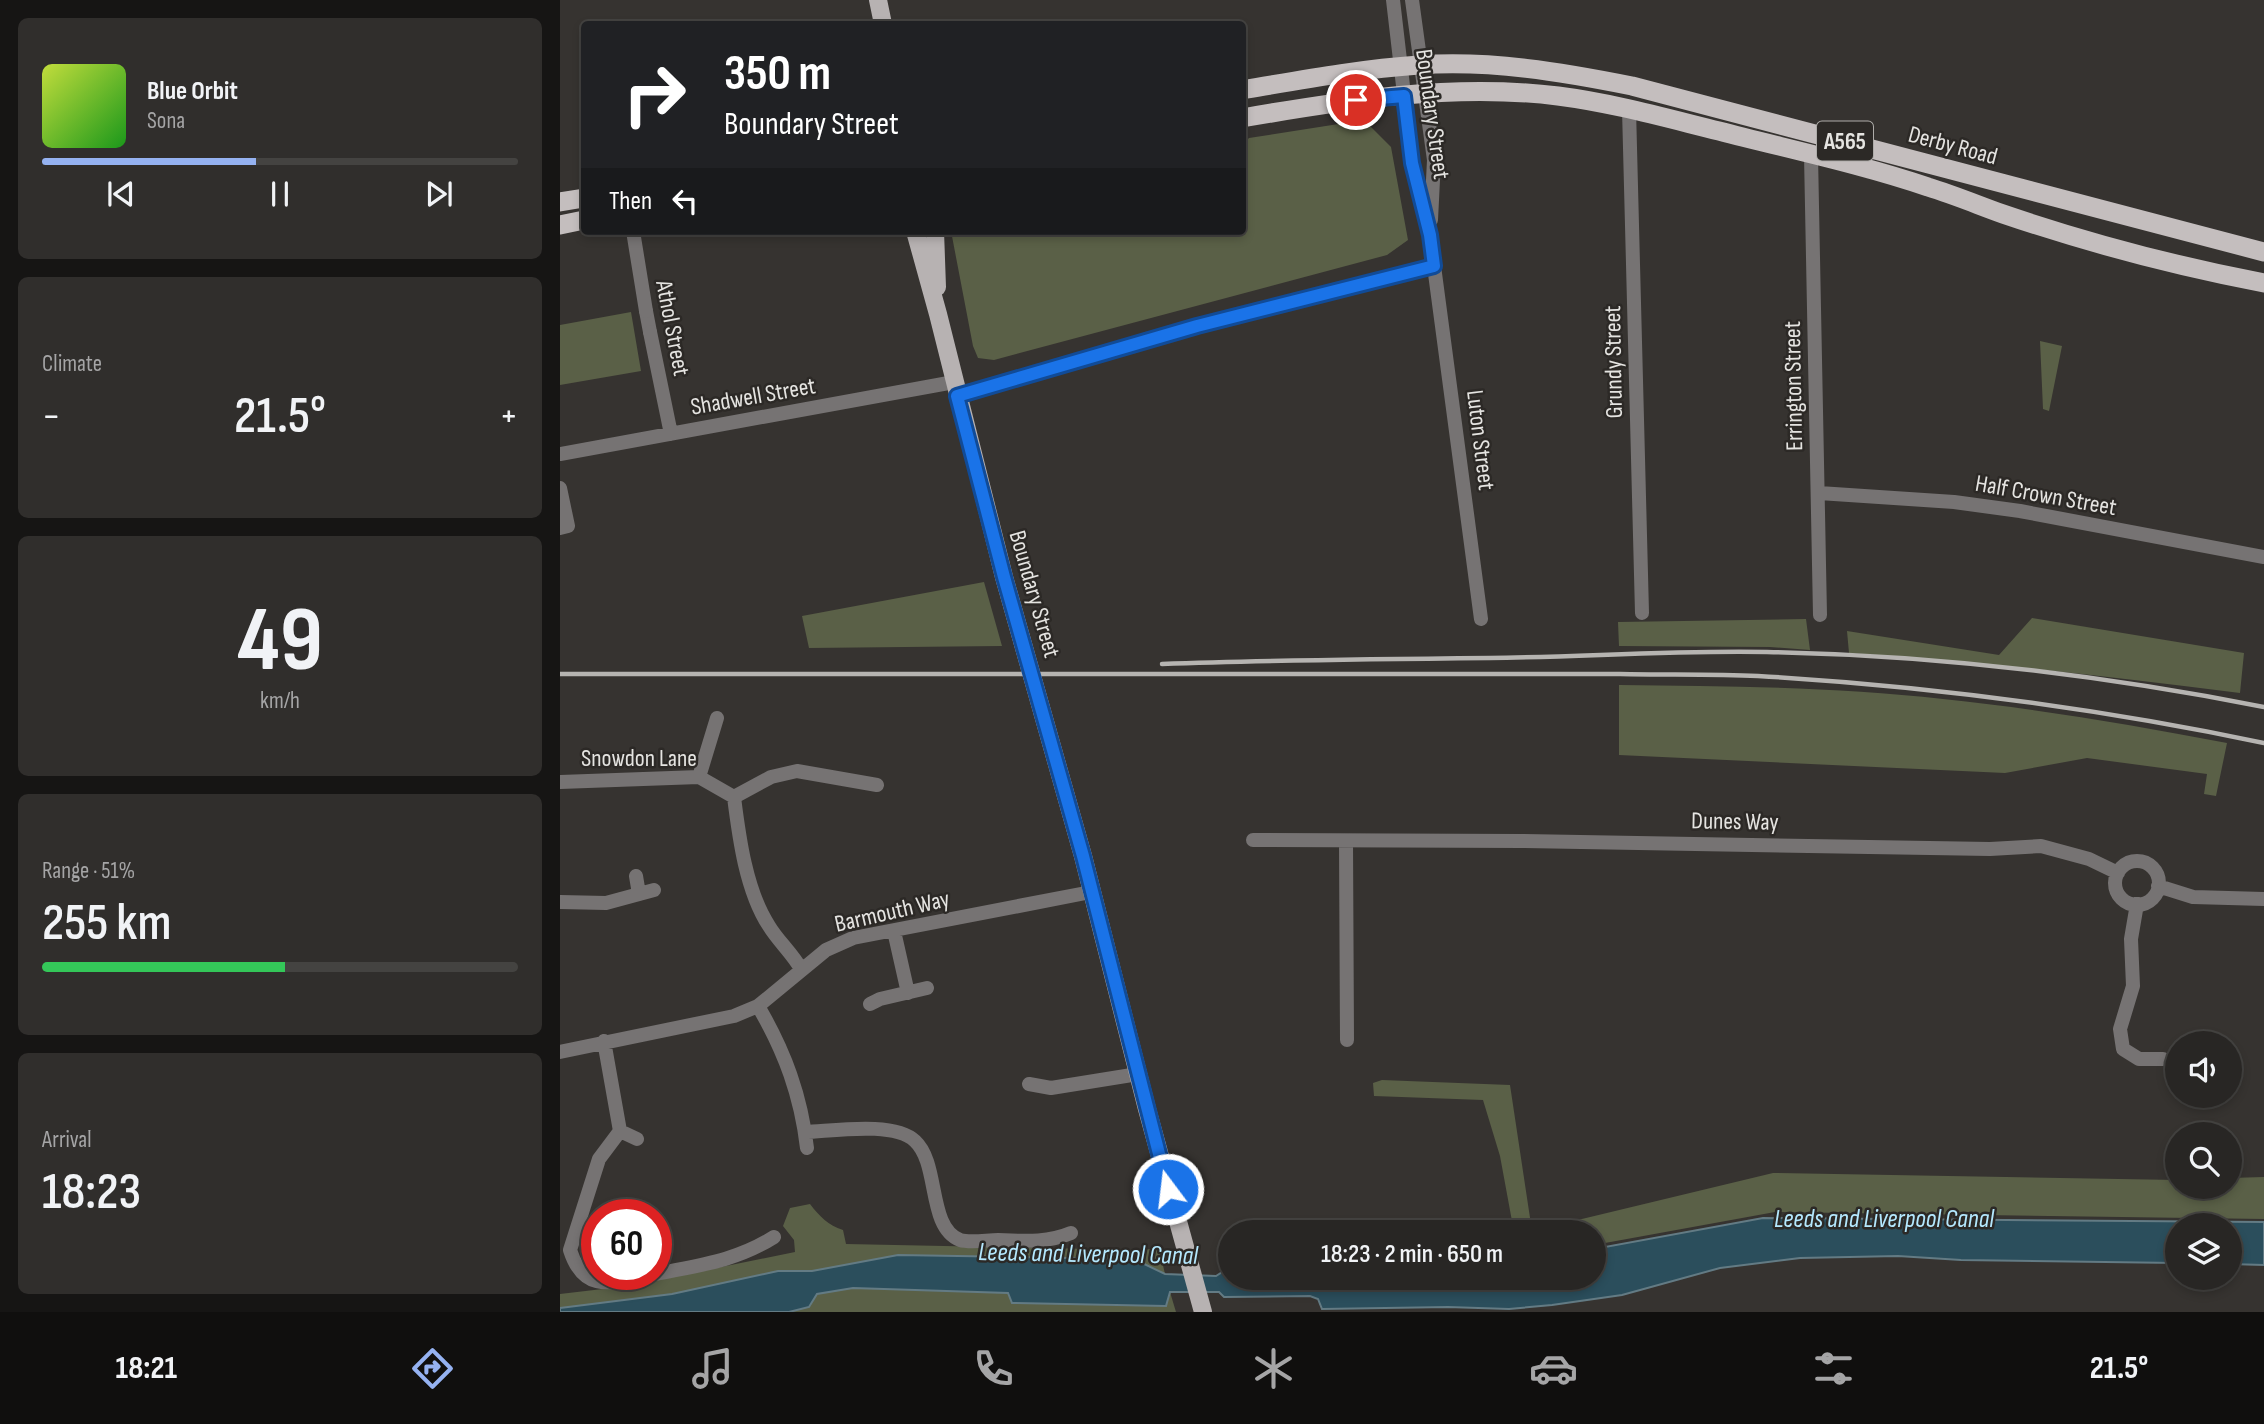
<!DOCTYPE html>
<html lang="en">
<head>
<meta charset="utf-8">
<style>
	:root { --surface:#282624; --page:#302e2c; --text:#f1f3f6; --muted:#a5a5a6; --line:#444341; --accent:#95b2f1 }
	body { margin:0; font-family:"Sofia Sans Condensed",sans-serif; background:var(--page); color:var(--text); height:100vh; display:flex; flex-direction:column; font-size:26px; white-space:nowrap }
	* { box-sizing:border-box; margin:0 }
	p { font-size:23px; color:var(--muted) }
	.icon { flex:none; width:38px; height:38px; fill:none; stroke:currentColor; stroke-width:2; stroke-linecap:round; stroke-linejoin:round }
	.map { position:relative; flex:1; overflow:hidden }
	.panel { display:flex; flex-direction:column; gap:18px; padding:18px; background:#161514; width:560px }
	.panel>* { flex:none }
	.guide { position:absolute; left:21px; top:21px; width:665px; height:214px; border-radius:7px; box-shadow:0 4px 10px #0003,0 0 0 2px var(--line); background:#202124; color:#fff; overflow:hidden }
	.buttons { position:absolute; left:1605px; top:1031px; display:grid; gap:14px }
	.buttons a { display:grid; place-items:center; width:77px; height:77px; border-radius:50%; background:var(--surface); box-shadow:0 4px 10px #0003,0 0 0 2px var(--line); font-size:35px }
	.speed { position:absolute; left:21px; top:1199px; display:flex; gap:14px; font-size:35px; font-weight:700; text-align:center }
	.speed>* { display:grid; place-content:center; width:91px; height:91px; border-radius:50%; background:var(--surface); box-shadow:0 4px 10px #0003,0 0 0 2px var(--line); line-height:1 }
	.speed .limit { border:10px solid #d22; background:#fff; color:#111 }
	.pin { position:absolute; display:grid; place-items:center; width:60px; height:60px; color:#fff; margin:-30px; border:4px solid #fff; border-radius:50%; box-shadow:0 2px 7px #0007 }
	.me { position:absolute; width:77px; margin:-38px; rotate:345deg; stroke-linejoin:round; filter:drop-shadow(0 0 5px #0008) }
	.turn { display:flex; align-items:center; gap:24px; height:147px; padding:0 28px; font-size:32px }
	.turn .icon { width:91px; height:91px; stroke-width:2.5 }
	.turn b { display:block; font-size:49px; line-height:60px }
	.then { display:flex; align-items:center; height:66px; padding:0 28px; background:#0003; gap:14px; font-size:26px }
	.big { font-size:52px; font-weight:600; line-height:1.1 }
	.panel .widget { flex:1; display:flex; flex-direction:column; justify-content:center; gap:10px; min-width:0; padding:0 24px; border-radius:10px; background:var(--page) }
	.panel .dial { align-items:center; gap:0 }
	.dial b { font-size:91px; line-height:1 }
	.song { display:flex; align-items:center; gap:21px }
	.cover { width:84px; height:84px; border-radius:10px; background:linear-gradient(135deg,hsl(70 70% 55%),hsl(120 70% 35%)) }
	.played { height:7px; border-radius:4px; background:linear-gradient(90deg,var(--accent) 45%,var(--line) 45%) }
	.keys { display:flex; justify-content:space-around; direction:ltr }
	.heat { display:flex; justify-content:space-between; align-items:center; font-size:38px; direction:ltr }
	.charge { height:10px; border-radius:5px; background:linear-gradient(90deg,#34c759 51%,var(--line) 0) }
	.trip { position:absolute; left:658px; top:1220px; width:388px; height:70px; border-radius:35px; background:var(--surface); box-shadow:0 4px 10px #0003,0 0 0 2px var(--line); font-weight:600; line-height:70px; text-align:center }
	.tabs { display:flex; height:112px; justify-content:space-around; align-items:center; background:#100f0e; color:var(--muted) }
	.tabs .icon { width:49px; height:49px }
	.tabs .selected { color:var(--accent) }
	.tabs b { font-size:32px; color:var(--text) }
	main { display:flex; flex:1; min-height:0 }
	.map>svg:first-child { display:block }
	.green { fill:#5a6047 }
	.water { fill:#2b4e5c; stroke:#637b84; stroke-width:2 }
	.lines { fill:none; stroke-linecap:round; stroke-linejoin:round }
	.pedestrian { stroke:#767373; stroke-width:14 }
	.minor { stroke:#767373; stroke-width:14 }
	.primary { stroke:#b7b2b2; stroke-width:18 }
	.trunk { stroke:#c4bebe; stroke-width:19 }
	.rail { stroke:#b6b4b1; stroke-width:4.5 }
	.route-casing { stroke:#114b97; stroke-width:18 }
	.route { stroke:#1a73e8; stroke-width:12 }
	.labels { text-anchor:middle; stroke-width:5; stroke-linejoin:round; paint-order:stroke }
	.shield { fill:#2c2926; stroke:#aeaca9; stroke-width:2 }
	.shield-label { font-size:23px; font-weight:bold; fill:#e5e4e1 }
	.street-label { font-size:24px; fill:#e5e4e1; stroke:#2c2926 }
	.water-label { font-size:26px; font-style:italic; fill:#b4e8fe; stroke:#2c2926 }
</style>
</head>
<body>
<main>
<section class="panel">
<div class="widget">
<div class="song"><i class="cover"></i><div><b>Blue Orbit</b><p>Sona</p></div></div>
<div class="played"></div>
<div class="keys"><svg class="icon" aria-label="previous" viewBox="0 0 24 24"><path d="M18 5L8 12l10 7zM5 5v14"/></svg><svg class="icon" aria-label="pause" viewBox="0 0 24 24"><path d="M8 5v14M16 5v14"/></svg><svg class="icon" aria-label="next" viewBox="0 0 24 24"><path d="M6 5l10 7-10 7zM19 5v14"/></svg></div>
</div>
<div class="widget"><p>Climate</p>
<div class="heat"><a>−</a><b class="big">21.5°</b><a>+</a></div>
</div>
<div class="widget dial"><b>49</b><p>km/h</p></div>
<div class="widget"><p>Range · 51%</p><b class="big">255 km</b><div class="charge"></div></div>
<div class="widget"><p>Arrival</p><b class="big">18:23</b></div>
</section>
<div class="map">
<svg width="1704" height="1312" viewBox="0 0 1704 1312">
	<rect width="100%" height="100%" fill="#363330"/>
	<path class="green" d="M 804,120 L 831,147 L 848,240 L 827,255 L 434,360 L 418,358 L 413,346 L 391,231 L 682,231 L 683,144 L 689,138 Z
		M 71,312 L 81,371 L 0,385 L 0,325 Z
		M 1480,341 L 1502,346 L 1489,411 L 1483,409 Z
		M 424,582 L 442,646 L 249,648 L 242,616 Z
		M 1472,618 L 1684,653 L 1680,693 C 1550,676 1420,662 1289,653 L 1287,631 L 1439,655 Z
		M 1246,619 L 1250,650 L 1210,647 L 1059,646 L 1058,622 Z
		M 1059,685 C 1167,686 1276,687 1383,699 C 1479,709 1573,725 1667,743 L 1656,796 L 1644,794 L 1647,774 L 1527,758 L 1445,773 L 1059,755 Z
		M 822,1080 L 950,1085 L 972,1231 L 1213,1173 L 1617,1180 L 1617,1186 L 1670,1186 L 1670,1178 L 1704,1177 L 1704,1219 L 1215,1212 L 1034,1245 L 1034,1232 L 954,1232 L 940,1156 L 923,1100 L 814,1096 L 813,1083 Z
		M 250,1204 C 260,1217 268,1225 283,1230 L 286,1244 L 582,1250 L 599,1248 L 605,1274 L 578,1261 L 564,1259 L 338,1255 L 252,1271 L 218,1271 L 112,1294 L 0,1308 L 0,1294 L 68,1286 L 235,1252 L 234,1240 L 223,1226 L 230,1208 Z
		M 293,1288 L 449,1293 L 452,1303 L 592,1306 L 606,1305 L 610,1292 L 616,1312 L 229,1312 L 249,1307 L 256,1294 Z"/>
	<path class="water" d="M 1203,1218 L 1704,1222 L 1704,1265 L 1670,1264 L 1670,1225 L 1617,1225 L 1617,1263 L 1401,1260 L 1338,1256 L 1240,1258 L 1160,1268 L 1062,1295 L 992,1305 L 949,1309 L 888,1307 L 762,1309 L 758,1299 L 750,1296 L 664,1297 L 659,1292 L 610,1292 L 606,1306 L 452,1303 L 448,1293 L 293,1288 L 257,1294 L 249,1307 L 229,1312 L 0,1312 L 0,1308 L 112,1294 L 218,1271 L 252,1271 L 338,1255 L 564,1259 L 578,1261 L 605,1274 L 656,1276 L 670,1267 L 670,1278 L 1034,1278 L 1034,1249 Z"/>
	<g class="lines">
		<path class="pedestrian" d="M 86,311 L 90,332"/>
		<path class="minor" d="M 852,0 L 874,160 L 871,220
			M 1069,109 L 1082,613
			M 1251,155 L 1260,615
			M 73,231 L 86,311
			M 874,266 L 921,619
			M 90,332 L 111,434
			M 397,396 L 637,326 L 874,266 L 870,235 L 852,163 L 833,0
			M 0,454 L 394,382
			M 0,488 L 8,526 L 0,528
			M 1259,493 L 1394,502 L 1460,511 L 1704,557
			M 139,777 L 157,718
			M 0,782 L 139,777 L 174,797 C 179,837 186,891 209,926 C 218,941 232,953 241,969
			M 174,797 L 211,777 L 237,771 L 317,785
			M 693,840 L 962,841 L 1430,849 L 1481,846 L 1529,859 L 1558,873
			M 786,842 L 787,1040
			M1555 883a22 22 0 1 1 44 0a22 22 0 1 1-44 0Z
			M 76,876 L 79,894
			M 1598,886 L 1633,897 L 1704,899
			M 0,902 L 46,903 L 94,890
			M 1577,904 L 1571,939 L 1573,986 L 1560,1029 L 1563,1049 L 1579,1059 L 1603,1059
			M 334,931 L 348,993
			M 310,1004 L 320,999 L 367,988
			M 198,1006 C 225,1052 241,1096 247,1148
			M 44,1041 L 60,1131 L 77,1139
			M 0,1052 L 174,1016 L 198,1006 L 266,950 L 293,938 L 531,892
			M 469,1084 L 491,1088 L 578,1074
			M 60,1131 L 39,1159 L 10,1250 C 25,1297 56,1281 94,1274
			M 245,1132 C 273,1131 334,1121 355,1141 C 380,1164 367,1227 400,1240 C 410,1243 427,1240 438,1240 C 464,1241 487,1243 511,1233
			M 96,1274 C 140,1265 176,1261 214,1237"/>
		<path class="primary" d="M 318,0 L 323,24
			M 355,231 L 378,314 L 444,577 L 523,856 L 587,1109 L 643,1312
			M 375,231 L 377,287"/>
		<path class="trunk" d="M 682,90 C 741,80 800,69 859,65 C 931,60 1002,72 1072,86 L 1704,252
			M 682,118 C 786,100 893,83 998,96 C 1053,103 1106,118 1159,131 C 1228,149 1300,164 1368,187 C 1394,195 1418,205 1443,214 C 1528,243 1616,266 1704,283
			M 0,202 L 24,198
			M 0,225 L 24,220"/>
		<path class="rail" d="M 602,664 C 711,660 820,659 930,658 C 1022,657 1115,650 1207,652 C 1373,655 1541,675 1704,707
			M 0,674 L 1060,674 C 1106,675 1152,674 1198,676 C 1368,686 1537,708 1704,743"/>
	</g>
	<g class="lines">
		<defs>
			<path id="route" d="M 608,1189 L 523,856 L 444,577 L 397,396 L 637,326 L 874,266 L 870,235 L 852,163 L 844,96 L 796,100"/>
		</defs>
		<use href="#route" class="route-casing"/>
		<use href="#route" class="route"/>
	</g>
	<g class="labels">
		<rect class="shield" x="1257" y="121.5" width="56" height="39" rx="5"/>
		<g class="shield-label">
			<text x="1285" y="149">A565</text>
		</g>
		<g class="street-label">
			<text transform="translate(873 114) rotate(82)" y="8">Boundary Street</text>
			<text transform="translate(1393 145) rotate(15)" y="8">Derby Road</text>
			<text transform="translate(113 328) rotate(79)" y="8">Athol Street</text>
			<text transform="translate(1053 362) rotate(-91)" y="8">Grundy Street</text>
			<text transform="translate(1233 386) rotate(-91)" y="8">Errington Street</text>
			<text transform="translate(193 396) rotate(-10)" y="8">Shadwell Street</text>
			<text transform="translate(921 440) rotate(83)" y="8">Luton Street</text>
			<text transform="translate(1486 495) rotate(10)" y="8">Half Crown Street</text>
			<text transform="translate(475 594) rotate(74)" y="8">Boundary Street</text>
			<text x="79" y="766">Snowdon Lane</text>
			<text transform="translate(1175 821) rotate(1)" y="8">Dunes Way</text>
			<text transform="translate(332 911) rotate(-13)" y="8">Barmouth Way</text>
		</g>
		<g class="water-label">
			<text x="1324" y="1227">Leeds and Liverpool Canal</text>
			<text transform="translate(528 1253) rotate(1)" y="9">Leeds and Liverpool Canal</text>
		</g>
	</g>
</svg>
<div class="buttons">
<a><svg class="icon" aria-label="sound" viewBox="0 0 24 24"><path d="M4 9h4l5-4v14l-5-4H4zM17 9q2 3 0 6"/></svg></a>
<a><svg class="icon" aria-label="search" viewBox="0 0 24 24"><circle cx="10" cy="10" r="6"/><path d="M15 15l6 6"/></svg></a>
<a><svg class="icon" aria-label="layers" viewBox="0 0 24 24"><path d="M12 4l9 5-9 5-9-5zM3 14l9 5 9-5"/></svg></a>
</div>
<div class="speed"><div class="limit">60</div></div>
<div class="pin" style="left:796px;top:100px;background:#d93025"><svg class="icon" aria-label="arrive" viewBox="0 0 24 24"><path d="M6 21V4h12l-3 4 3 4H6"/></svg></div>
<svg class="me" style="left:608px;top:1189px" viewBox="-20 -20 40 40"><circle r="17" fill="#1a73e8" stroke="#fff" stroke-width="3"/><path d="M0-11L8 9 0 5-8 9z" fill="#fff"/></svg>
<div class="trip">18:23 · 2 min · 650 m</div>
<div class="guide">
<div class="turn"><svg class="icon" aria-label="right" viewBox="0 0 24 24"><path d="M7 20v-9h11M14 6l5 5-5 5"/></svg><div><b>350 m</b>Boundary Street</div></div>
<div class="then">Then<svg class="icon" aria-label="left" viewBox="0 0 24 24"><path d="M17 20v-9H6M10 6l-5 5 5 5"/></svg></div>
</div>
</div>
</main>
<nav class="tabs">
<b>18:21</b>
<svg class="icon selected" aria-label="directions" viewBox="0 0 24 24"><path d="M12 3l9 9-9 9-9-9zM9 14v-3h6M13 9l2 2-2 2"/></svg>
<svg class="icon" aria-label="music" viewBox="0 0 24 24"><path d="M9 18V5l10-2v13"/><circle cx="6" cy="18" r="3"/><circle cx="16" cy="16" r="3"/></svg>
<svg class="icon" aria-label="phone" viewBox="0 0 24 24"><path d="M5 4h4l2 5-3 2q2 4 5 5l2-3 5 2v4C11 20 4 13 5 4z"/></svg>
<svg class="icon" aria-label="climate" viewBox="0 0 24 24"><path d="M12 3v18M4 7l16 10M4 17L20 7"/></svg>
<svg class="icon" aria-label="car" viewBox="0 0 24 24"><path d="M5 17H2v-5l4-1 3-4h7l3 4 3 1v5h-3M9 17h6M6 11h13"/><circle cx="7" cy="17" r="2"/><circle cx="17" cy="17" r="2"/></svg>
<svg class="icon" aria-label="filters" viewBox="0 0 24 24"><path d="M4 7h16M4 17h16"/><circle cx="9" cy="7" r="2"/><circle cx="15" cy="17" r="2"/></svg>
<b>21.5°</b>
</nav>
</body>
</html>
